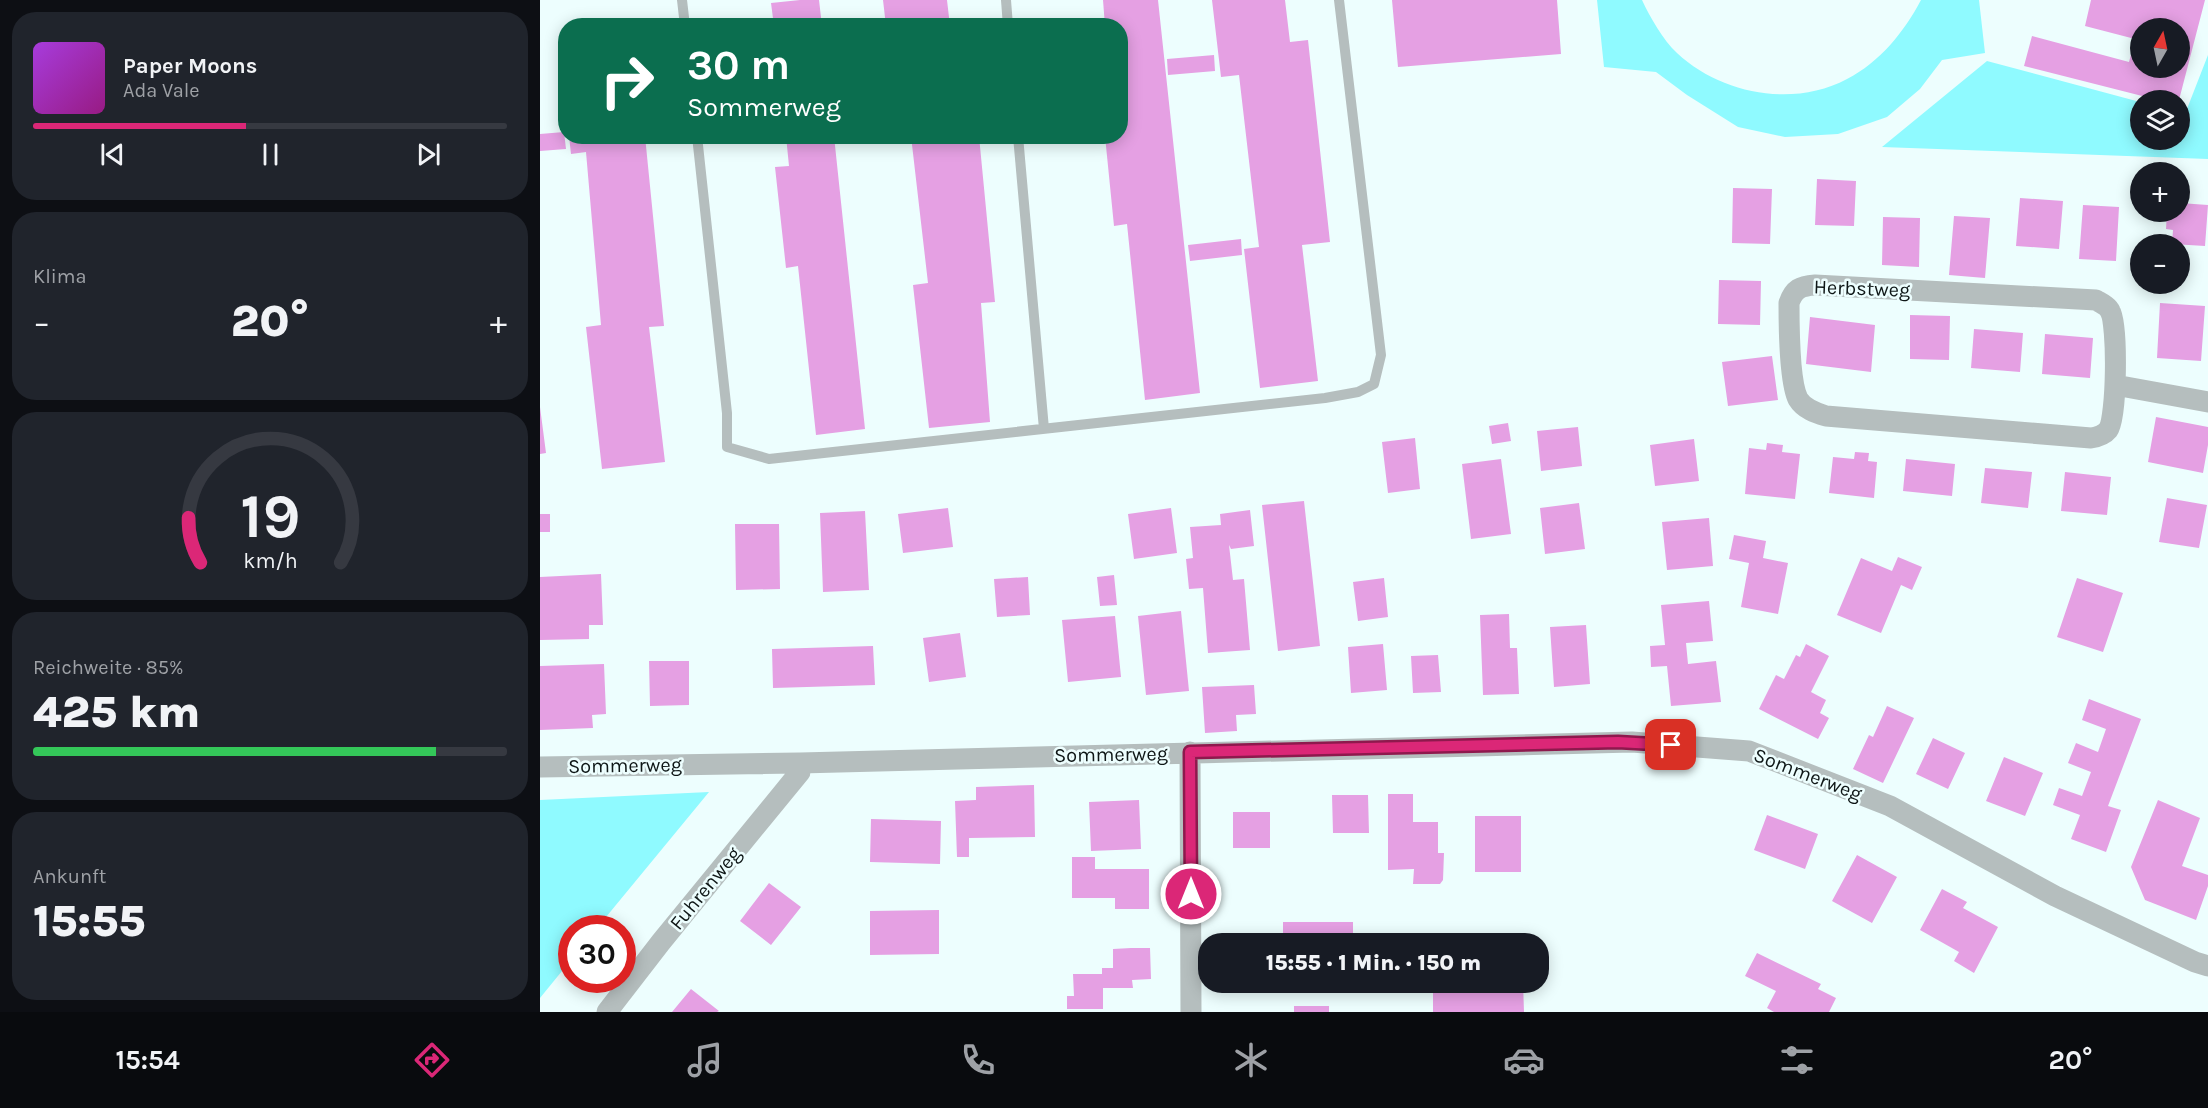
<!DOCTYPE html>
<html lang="de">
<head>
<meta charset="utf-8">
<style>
	:root { --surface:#171b24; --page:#20242c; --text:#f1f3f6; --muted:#9ea1a6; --line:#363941; --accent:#db2777 }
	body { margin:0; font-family:Karla,sans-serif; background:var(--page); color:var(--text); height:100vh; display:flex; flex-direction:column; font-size:22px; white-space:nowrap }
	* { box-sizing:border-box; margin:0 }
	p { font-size:20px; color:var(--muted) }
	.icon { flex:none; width:33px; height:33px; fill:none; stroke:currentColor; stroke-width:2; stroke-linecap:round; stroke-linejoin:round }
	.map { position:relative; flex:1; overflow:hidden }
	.details { display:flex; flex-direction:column; gap:12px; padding:12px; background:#0d0f14; width:540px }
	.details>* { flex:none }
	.hud { position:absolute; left:18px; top:18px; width:570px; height:126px; border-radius:24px; box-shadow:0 3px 15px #0003; background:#0b6e4f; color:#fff; overflow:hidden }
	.needle { width:39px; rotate:9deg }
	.controls { position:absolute; left:1590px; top:18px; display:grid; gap:12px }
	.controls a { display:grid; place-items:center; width:60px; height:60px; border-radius:50%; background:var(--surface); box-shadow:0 3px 15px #0003; font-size:30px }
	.speed { position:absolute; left:18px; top:915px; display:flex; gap:12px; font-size:30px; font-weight:700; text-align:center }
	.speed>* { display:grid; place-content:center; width:78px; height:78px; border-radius:50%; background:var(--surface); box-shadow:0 3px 15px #0003; line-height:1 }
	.speed .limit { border:9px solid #d22; background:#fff; color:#111 }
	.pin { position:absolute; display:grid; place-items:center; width:51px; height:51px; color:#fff; margin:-26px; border-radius:12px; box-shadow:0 3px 9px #0006 }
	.me { position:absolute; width:66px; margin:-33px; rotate:0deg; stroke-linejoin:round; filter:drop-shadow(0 0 4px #0008) }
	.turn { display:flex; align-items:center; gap:21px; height:126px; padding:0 30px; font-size:27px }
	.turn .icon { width:78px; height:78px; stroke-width:2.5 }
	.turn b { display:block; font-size:42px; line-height:51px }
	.big { font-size:45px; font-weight:800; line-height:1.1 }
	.details .card { flex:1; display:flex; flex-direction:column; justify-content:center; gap:9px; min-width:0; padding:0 21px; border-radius:24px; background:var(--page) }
	.details .dial { align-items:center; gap:0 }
	.dial svg { height:156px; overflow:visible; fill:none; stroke:var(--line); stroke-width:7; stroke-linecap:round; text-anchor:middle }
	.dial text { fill:var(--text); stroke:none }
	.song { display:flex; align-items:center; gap:18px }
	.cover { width:72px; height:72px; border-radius:9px; background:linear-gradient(135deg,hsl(280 70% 55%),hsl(310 70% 35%)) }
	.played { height:6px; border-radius:3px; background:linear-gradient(90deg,var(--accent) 45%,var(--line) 45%) }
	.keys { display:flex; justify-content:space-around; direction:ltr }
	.heat { display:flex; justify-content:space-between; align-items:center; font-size:33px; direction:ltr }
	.charge { height:9px; border-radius:4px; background:linear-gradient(90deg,#34c759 85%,var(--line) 0) }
	.trip { position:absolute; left:658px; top:933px; width:351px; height:60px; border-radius:24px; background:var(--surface); box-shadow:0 3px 15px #0003; font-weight:800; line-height:60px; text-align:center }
	.dock { display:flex; height:96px; justify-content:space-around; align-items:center; background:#090b0e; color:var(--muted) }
	.dock .icon { width:42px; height:42px }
	.dock .current { color:var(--accent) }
	.dock b { font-size:27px; color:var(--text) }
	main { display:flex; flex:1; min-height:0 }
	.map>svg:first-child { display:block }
	.green { fill:#8ffaff }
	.building { fill:#e5a0e3; fill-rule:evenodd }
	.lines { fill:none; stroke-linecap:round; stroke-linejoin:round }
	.lane { stroke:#b5bebe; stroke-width:10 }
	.street { stroke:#b5bebe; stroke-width:21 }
	.route-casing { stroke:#8e194d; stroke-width:15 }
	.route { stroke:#db2777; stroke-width:10 }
	.labels { text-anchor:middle; stroke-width:5; stroke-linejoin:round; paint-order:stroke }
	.street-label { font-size:20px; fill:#0e1616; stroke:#edfefe }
</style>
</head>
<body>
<main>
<section class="details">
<div class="card">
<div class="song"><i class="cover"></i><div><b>Paper Moons</b><p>Ada Vale</p></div></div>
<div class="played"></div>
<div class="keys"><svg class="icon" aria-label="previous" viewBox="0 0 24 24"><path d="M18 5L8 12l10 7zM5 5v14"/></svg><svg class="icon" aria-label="pause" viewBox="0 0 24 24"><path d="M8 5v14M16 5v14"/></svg><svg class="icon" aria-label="next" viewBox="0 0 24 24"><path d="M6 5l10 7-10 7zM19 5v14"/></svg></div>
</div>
<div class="card"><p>Klima</p>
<div class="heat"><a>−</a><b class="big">20°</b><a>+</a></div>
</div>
<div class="card dial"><svg viewBox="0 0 100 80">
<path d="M14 69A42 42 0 1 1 86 69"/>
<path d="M14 69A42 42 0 0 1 8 46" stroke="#db2777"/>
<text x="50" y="56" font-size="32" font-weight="700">19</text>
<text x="50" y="72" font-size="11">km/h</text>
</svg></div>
<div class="card"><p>Reichweite · 85%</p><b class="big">425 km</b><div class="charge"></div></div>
<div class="card"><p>Ankunft</p><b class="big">15:55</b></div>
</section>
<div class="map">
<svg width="1668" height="1012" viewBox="0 0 1668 1012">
	<rect width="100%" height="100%" fill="#edfefe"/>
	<path class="green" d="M 1057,0 L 1102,0 C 1110,17 1123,40 1137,53 C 1181,94 1253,108 1307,79 C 1340,62 1364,32 1381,0 L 1439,0 L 1445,53 L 1402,60 L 1380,89 L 1347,117 L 1298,134 L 1245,137 L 1198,127 L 1147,95 L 1116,72 L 1064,67 Z
		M 1668,55 L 1668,159 L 1342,147 L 1447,61 L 1600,102 L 1600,140 L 1640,140 L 1640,113 L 1645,114 Z
		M 169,792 L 57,928 L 32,928 L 31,960 L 0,998 L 0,800 Z"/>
	<path class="building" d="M 260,0 L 279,0 L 282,26 L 234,26 L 231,3 Z
		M 343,0 L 407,0 L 410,26 L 346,26 Z
		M 563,0 L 618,0 L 660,393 L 605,400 L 587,224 L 574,226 L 565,136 L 580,136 L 580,26 L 565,26 Z
		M 672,0 L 745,0 L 750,42 L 768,40 L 790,242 L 762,245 L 778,381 L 720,388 L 704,249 L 719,247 L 699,75 L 681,77 Z
		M 852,0 L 1017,0 L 1021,54 L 858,67 Z
		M 1551,0 L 1665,0 L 1639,100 L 1618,100 L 1484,66 L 1492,36 L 1589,62 L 1595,39 L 1545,26 ZM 1600,28 L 1640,28 L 1640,68 L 1600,68 Z
		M 674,55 L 675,71 L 628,75 L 627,59 Z
		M 24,132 L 26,149 L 0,151 L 0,134 Z
		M 29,136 L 105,136 L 124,326 L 109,327 L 125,462 L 62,469 L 46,327 L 61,325 L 46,152 L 31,154 Z
		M 246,136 L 294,136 L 325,429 L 276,435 L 258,266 L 246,268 L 235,167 L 249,166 Z
		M 371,136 L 439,136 L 455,302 L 441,303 L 450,422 L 389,428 L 373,285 L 388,283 Z
		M 1277,179 L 1316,181 L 1314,226 L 1275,225 Z
		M 1193,188 L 1232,189 L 1230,244 L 1192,243 Z
		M 1480,198 L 1523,201 L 1519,249 L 1476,246 Z
		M 1640,203 L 1668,205 L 1665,246 L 1632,244 L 1633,230 L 1626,229 L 1627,212 L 1640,212 Z
		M 1543,205 L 1579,207 L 1576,261 L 1539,259 Z
		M 1414,216 L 1450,218 L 1445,278 L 1409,275 Z
		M 1343,217 L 1380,218 L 1379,267 L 1342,265 Z
		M 701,239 L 702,255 L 650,261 L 648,245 Z
		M 1179,280 L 1221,281 L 1220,325 L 1178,324 Z
		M 1620,303 L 1665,306 L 1661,361 L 1617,358 Z
		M 1370,315 L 1410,316 L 1409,360 L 1370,359 Z
		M 1270,317 L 1335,325 L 1331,372 L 1266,364 Z
		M 1434,329 L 1483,333 L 1480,372 L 1431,368 Z
		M 1505,334 L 1553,338 L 1550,378 L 1502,374 Z
		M 1232,356 L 1238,400 L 1188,406 L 1182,362 Z
		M 0,407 L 6,453 L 0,454 Z
		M 1616,417 L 1668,427 L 1668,445 L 1663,473 L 1608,462 Z
		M 968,423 L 971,441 L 952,444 L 949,426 Z
		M 1038,427 L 1042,466 L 1001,471 L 997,431 Z
		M 875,438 L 880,489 L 848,493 L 842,442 Z
		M 1154,439 L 1159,481 L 1115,486 L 1110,445 Z
		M 1227,443 L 1243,445 L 1242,452 L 1260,454 L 1255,499 L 1205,494 L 1209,448 L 1226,450 Z
		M 1315,452 L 1329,453 L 1328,461 L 1337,462 L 1334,498 L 1289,493 L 1293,457 L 1314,459 Z
		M 961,459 L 971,534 L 931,539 L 922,464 Z
		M 1366,459 L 1415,464 L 1412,496 L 1363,491 Z
		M 1445,468 L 1492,472 L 1488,508 L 1441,503 Z
		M 1525,472 L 1571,477 L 1567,515 L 1521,511 Z
		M 1627,498 L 1667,505 L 1659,548 L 1619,542 Z
		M 764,501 L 780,646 L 738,651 L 722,505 Z
		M 1039,503 L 1045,549 L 1005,554 L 1000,508 Z
		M 408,508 L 413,547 L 363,553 L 358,514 Z
		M 631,508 L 637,553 L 594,559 L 588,514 Z
		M 710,510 L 714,546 L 691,549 L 689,545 L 693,580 L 704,579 L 710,650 L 668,653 L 663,588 L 649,589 L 646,559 L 653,558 L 650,527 L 681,525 L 680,514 Z
		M 325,511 L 329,590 L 283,592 L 280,513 Z
		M 0,514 L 10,514 L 10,532 L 0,532 Z
		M 1169,518 L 1173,566 L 1127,570 L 1122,522 Z
		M 195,524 L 239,524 L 240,589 L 196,590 Z
		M 1194,535 L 1226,541 L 1223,558 L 1248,563 L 1238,614 L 1201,607 L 1209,563 L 1189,559 Z
		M 1358,557 L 1382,567 L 1372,590 L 1361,585 L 1341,633 L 1297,615 L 1321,558 L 1352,571 Z
		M 61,574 L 63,625 L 49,625 L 49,639 L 0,640 L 0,577 Z
		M 574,575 L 577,605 L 560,606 L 557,577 Z
		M 488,577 L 490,615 L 457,617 L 454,579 Z
		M 844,578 L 848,617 L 818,621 L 813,582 Z
		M 1537,578 L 1583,593 L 1563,652 L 1517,637 Z
		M 1169,601 L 1173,641 L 1146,643 L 1148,664 L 1176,661 L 1181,702 L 1131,706 L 1127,666 L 1111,667 L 1110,646 L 1125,645 L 1121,605 Z
		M 641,611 L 649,691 L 606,695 L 598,616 Z
		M 969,614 L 970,648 L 977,648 L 979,694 L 943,695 L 940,615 Z
		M 575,616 L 581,677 L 528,682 L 522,620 Z
		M 1046,625 L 1050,684 L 1014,687 L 1010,627 Z
		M 420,633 L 426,677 L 389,682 L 383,638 Z
		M 843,644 L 847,690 L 811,693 L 808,647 Z
		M 1266,644 L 1289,656 L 1271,692 L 1286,700 L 1280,713 L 1289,718 L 1278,739 L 1219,709 L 1236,675 L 1244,679 L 1256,655 L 1260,657 Z
		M 333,646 L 335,685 L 233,688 L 232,649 Z
		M 898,655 L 901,692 L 873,693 L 871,656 Z
		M 109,661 L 149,661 L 149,705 L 110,706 Z
		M 64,664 L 66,714 L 52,715 L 53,728 L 0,730 L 0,666 Z
		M 714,685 L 716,714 L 696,715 L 697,731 L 665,733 L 662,687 Z
		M 1549,699 L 1601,719 L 1568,806 L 1581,810 L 1566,852 L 1531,839 L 1540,815 L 1513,805 L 1519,788 L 1542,796 L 1551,772 L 1528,763 L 1536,743 L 1558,752 L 1566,729 L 1542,720 Z
		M 1347,706 L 1374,718 L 1343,783 L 1313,769 L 1329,735 L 1333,737 Z
		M 1393,738 L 1425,753 L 1408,789 L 1376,774 Z
		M 1464,757 L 1503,773 L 1485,816 L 1446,801 Z
		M 494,785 L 495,837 L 429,838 L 429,857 L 417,857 L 415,801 L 436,800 L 436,787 Z
		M 848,794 L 873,794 L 873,822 L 898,822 L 898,853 L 904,853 L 903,880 L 900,884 L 873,884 L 874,869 L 848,870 Z
		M 792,795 L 828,795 L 829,833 L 793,833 Z
		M 599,800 L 601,849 L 551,851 L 549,802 Z
		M 1618,800 L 1660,818 L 1642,866 L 1668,875 L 1668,886 L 1656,920 L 1605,900 L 1591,867 Z
		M 693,812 L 730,812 L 730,848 L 693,848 Z
		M 1227,815 L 1278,834 L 1265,869 L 1214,850 Z
		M 935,816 L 981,816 L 981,872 L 935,872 Z
		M 331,819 L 401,821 L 400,864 L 330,862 Z
		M 1317,855 L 1357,877 L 1332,923 L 1292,901 Z
		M 532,857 L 555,857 L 555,869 L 609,869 L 609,909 L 575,909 L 575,898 L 532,898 Z
		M 229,883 L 261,907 L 231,945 L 200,921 Z
		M 1402,889 L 1427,902 L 1423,908 L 1458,927 L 1434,973 L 1414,961 L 1419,952 L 1380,930 Z
		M 399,910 L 399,954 L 330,955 L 330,911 Z
		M 743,922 L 813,922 L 813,944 L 743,944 Z
		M 591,948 L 610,948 L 611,979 L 592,980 L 593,988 L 563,988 L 563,1009 L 527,1009 L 527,996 L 534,996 L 533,974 L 562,974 L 562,968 L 573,968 L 573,949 Z
		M 1217,953 L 1281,984 L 1278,989 L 1296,998 L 1289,1012 L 1234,1012 L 1227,1008 L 1236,991 L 1205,976 Z
		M 893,982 L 983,982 L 984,1012 L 893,1012 Z
		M 151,989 L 179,1011 L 177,1012 L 132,1012 Z
		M 754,1006 L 789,1006 L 789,1012 L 754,1012 Z"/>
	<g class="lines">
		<path class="lane" d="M 142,0 L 145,26
			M 466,0 L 468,26
			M 157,136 L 187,413 L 187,447 L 229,459 L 785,398 L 818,392 L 834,384 L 841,355 L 799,0
			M 478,136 L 504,429"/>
		<path class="street" d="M 1275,285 L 1556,300 C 1561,303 1568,306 1570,311 C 1578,324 1577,418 1568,430 C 1564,435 1557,437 1551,438 L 1286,416 C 1276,413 1264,409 1258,399 C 1249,381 1249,325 1249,303 C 1254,289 1260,286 1275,285 Z
			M 1575,385 L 1668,402
			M 650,752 L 651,1012
			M 0,767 L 260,763 L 1092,742 L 1209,751 L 1350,806 L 1515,896 L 1655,962 L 1668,966
			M 67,1012 L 121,942 L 260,772 L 260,763"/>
	</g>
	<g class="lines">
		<defs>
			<path id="route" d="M 651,894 L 650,752 L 1078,742 L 1131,745"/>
		</defs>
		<use href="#route" class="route-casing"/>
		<use href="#route" class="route"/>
	</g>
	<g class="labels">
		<g class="street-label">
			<text transform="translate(1322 288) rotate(2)" y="7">Herbstweg</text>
			<text transform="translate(571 754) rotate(-1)" y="7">Sommerweg</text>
			<text transform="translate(85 765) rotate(-1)" y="7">Sommerweg</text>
			<text transform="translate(1268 774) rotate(21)" y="7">Sommerweg</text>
			<text transform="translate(165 888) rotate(-51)" y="7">Fuhrenweg</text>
		</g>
	</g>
</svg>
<div class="controls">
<a><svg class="needle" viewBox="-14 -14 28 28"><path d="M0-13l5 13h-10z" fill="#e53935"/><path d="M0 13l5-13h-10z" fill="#9ea1a6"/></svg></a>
<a><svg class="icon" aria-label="layers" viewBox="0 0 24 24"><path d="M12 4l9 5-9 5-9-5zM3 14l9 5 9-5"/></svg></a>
<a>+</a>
<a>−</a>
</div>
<div class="speed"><div class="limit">30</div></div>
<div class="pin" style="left:1131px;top:745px;background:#d93025"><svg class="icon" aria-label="arrive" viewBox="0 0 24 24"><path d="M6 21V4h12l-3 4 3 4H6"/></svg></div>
<svg class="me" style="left:651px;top:894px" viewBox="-20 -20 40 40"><circle r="17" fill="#db2777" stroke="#fff" stroke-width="3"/><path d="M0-11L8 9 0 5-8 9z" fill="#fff"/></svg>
<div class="trip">15:55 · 1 Min. · 150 m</div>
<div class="hud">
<div class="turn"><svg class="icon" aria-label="right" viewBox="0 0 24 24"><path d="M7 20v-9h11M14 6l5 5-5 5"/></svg><div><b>30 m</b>Sommerweg</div></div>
</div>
</div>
</main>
<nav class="dock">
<b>15:54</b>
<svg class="icon current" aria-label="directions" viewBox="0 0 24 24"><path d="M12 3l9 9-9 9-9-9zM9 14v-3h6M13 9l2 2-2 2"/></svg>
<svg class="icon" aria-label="music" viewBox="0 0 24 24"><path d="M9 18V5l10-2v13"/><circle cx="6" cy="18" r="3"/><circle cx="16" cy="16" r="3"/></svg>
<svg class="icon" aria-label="phone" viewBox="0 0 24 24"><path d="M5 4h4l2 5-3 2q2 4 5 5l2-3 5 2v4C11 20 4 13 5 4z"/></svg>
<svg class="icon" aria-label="climate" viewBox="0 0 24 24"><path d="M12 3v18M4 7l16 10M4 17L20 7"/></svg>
<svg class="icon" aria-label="car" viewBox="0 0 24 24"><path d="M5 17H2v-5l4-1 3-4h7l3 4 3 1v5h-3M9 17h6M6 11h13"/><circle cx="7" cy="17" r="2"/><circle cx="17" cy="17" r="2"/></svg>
<svg class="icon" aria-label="filters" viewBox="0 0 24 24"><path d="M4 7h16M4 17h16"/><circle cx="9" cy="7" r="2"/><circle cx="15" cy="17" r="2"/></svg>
<b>20°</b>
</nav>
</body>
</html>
